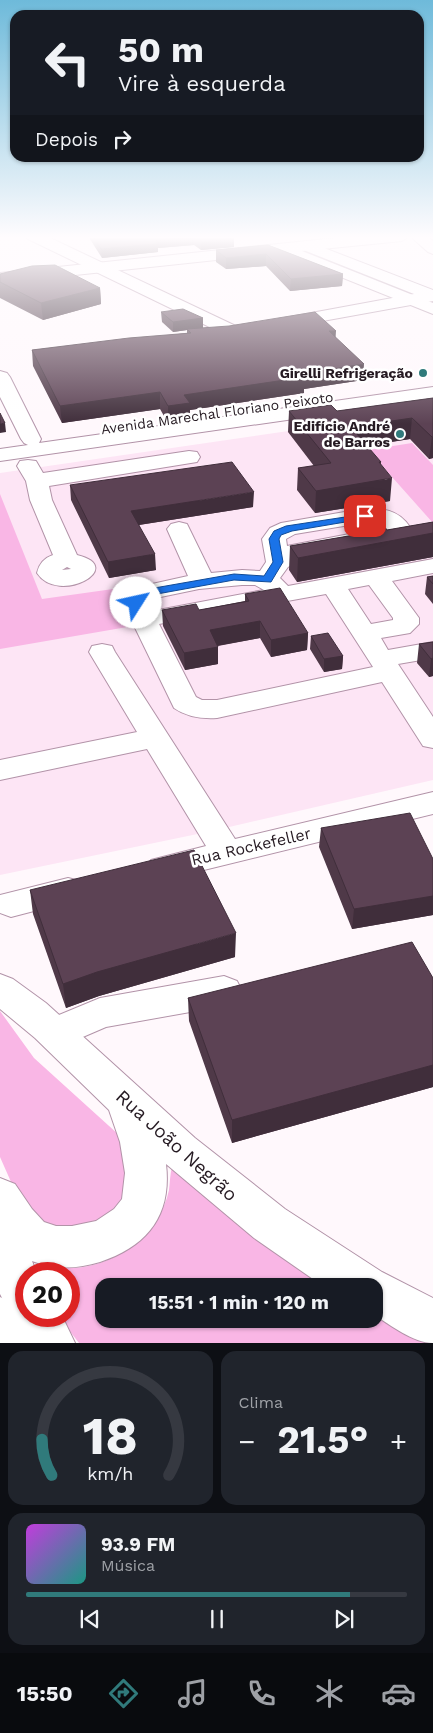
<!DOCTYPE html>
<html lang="pt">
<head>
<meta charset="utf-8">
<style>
	:root { --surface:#171b24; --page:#20242c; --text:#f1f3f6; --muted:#9ea1a6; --line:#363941; --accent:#307a7b }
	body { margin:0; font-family:"Work Sans",sans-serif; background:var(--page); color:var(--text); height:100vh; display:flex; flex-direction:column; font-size:19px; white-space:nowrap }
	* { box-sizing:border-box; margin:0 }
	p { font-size:16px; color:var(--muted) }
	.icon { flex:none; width:28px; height:28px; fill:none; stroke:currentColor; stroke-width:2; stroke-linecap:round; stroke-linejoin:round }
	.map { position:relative; height:1343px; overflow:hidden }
	.details { display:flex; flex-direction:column; gap:8px; padding:8px; background:#0d0f14; flex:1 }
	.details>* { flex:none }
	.hud { position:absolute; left:10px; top:10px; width:414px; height:152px; border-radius:15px; box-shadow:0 1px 4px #0004; background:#171b24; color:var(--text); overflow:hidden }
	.speed { position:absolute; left:15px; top:1262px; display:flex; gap:10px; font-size:25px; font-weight:700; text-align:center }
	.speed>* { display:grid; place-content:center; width:65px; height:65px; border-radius:50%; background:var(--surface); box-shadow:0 1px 4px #0004; line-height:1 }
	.speed .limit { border:8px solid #d22; background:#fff; color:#111 }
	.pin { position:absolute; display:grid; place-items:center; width:42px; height:42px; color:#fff; margin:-21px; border-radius:10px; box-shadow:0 2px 8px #0006 }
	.me { position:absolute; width:55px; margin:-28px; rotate:55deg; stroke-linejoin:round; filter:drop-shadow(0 0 4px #0008) }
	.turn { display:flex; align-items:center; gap:18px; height:105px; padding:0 25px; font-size:22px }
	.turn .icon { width:65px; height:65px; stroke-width:2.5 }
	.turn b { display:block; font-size:35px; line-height:42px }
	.then { display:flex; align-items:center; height:48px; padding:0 25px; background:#0003; gap:10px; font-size:19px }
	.big { font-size:38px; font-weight:700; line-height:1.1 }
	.details .widget { flex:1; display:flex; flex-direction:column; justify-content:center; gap:8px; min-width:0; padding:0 18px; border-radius:15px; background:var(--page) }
	.details .dial { align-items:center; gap:0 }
	.dial svg { height:130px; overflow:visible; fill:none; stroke:var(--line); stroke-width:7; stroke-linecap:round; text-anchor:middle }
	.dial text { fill:var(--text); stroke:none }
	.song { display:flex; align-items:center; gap:15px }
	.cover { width:60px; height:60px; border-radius:8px; background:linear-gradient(135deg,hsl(290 70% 55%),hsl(170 70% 35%)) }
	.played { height:5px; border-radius:2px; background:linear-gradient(90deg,var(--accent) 85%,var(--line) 85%) }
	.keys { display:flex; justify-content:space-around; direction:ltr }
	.heat { display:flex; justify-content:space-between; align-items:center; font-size:28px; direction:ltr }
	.details .tiles { flex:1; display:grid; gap:8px; grid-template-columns:1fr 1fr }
	.widget:last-child { grid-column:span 2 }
	.trip { position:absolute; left:95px; top:1278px; width:288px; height:50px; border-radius:15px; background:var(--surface); box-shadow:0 1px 4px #0004; font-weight:700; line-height:50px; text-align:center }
	.dock { display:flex; height:80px; justify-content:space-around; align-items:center; background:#090b0e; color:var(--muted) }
	.dock .icon { width:35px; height:35px }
	.dock .active { color:var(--accent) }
	.dock b { font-size:22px; color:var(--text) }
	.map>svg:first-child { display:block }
	.built { fill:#fde5f5 }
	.green { fill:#f9b6e5 }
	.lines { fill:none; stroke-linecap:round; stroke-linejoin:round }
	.minor-casing { stroke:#b293a8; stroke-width:2 }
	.major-casing { stroke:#b293a8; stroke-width:2 }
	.minor { fill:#fff; fill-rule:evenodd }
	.major { fill:#fff; fill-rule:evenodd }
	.wall { fill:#4f3948 }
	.shaded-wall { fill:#402e3b }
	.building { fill:#5c4254; stroke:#402e3b }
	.route { fill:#1a73e8; stroke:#114b97 }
	.poi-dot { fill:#307a7b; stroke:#fff; stroke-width:2 }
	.labels { text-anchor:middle; stroke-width:5; stroke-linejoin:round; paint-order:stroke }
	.far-poi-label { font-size:14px; font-weight:bold; fill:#251a22; stroke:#fff; text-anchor:end }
	.far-street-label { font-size:14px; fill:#251a22; stroke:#fff }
	.street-label { font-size:16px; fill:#251a22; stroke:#fff }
	.near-street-label { font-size:19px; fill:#251a22; stroke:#fff }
</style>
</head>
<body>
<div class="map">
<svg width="433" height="1343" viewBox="0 0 433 1343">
	<rect width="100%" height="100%" fill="#fff8fc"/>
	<path class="built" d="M 433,410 L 433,780 L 212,831 L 0,875 L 0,473 Z"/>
	<path class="green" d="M 412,443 L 433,465 L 433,523 L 368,450 Z
		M 0,494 L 42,599 L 113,589 L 133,626 L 0,649 Z
		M 0,1011 L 34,1058 L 119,1135 L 131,1163 L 122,1202 L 106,1218 L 83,1229 L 58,1231 L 23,1209 L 0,1157 Z
		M 172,1167 L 326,1286 L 104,1286 L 104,1319 L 374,1319 L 374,1314 L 427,1343 L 79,1343 L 58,1316 L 69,1316 L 69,1274 L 41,1274 C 47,1266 64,1268 74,1268 C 116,1266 160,1233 169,1190 C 170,1182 170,1174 172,1167 Z"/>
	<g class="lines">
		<defs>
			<path id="minor" d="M 26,236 L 46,236 L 240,328 L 243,332 L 240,336 L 234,337 L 228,336 L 28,239 Z
				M 306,241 L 433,290 L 433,301 L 284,328 L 278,327 L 275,323 L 278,319 L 284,318 L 414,294 L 301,249 L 298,246 L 301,243 Z
				M 0,371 L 7,373 L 10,377 L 41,439 L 39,443 L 433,387 L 433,399 L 0,461 L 0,449 L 28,445 L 24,443 L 21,439 L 0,397 Z
				M 189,451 L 197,452 L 200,457 L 197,462 L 49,486 L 52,500 L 77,555 C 128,567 59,606 37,573 C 39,564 44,558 53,555 L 30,500 L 26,481 L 17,466 L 20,461 L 28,460 L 36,461 L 43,473 ZM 67,567 L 71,569 L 62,570 Z
				M 362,509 C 382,508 398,509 410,527 L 405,537 L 396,540 L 305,556 L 288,567 L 280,578 L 288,586 L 433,559 L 433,573 L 392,581 L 419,618 L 419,624 L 410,633 L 381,638 L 388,650 L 433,642 L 433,658 L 398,664 L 433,717 L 433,748 L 423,746 L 382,682 L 217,718 C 202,719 187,717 174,708 L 123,603 C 123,594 127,592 134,588 L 188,576 L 167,529 L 171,524 L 179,522 L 187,524 L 211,573 L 242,570 L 260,571 L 266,562 L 262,539 L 270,528 L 281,523 ZM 362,523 L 380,523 L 386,527 L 287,546 L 286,539 L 295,534 ZM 242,585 L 255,585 L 264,590 L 153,611 L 149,603 L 151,599 L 199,589 ZM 369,585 L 393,618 L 393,620 L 371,624 L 348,589 ZM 326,594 L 373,667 L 217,700 L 202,700 L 196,697 L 159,624 Z
				M 102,644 L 112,646 L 115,652 L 235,839 L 433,792 L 433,814 L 163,880 L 151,876 L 146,868 L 151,860 L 206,846 L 147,749 L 0,780 L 0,760 L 137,732 L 89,652 L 92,646 Z
				M 68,878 L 80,881 L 85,890 L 80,899 L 11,917 L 0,913 L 0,895 Z
				M 224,976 L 237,981 L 242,991 L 237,1001 L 224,1006 L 106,1027 L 55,1049 L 42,1044 L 36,1033 L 42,1022 L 100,998 Z
				M 0,1297 L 16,1304 L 26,1312 L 26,1316 C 41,1316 47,1331 52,1343 L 0,1343 Z"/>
			<path id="major" d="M 355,236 L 409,236 L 402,241 L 302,251 L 433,303 L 433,314 L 281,253 L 0,283 L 0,273 Z
				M 410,236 L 427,236 L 433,241 L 433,254 L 428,252 Z
				M 0,974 L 13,979 L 46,1003 L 195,1138 L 285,1209 L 382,1272 L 433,1298 L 433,1343 C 413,1343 391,1325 374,1315 L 374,1286 L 323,1286 L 254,1238 L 166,1164 C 172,1215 148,1246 100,1262 C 77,1269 55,1270 32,1261 L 37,1274 L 26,1274 L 26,1316 L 62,1316 L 75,1343 L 25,1343 L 0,1294 L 0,1178 L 15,1184 L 32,1209 L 44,1222 L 56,1226 L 72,1226 L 96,1221 L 114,1209 L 122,1199 L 125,1173 L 120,1142 L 109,1110 L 35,1038 L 0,1009 Z"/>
		</defs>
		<use href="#minor" class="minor-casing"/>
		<use href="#major" class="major-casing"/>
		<use href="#minor" class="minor"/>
		<use href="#major" class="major"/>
	</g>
	<path class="wall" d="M 88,236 L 229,236 L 234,247 L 201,250 L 194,245 L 158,248 L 158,252 L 102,258 Z
		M 268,245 L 343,274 L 342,286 L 290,291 L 266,266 L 226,269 L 216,262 L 216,250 Z
		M 0,274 L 100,288 L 101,304 L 43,320 L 0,298 Z
		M 161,312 L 203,318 L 203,328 L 335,337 L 363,380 L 304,389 L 304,393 L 190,410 L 190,420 L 168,423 L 160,409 L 62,423 L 33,366 L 32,350 L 187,333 L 187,330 L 173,332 L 162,322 Z
		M 433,398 L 433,458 L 429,459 L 410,439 L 367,446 L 381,465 L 390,501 L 315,513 L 297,490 L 298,468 L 314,466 L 288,432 L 289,411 L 337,411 Z
		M 70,485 L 253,507 L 139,525 L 156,570 L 109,578 L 71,500 Z
		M 433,522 L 433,558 L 433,557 L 297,582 L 289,570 L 290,546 L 360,534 L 361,525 L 387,530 Z
		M 433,576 L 433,604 L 425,594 L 427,577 Z
		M 245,594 L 308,633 L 307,650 L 271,657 L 260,638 L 218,646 L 218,664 L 185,670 L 163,626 L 162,610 L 199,610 L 245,601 Z
		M 311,636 L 343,656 L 342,669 L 324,672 L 310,649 Z
		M 433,642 L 433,676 L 429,677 L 417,663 L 419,644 Z
		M 321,828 L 433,859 L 433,915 L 352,929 L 319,847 Z
		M 30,890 L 235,957 L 99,996 L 66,1008 L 33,914 Z
		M 433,978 L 433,1087 L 232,1143 L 189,1021 L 188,998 Z"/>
	<path class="shaded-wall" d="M 194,237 L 194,245 L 158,248 L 158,252 L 102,258 L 101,249 L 155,240 Z
		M 234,238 L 234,247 L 201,250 L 201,242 Z
		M 266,254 L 266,266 L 226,269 L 226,258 Z
		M 343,274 L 342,286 L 290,291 L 291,279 Z
		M 100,288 L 101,304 L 43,320 L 41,303 Z
		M 203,318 L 203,328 L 187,329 L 187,330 L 173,332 L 173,322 Z
		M 329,331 L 336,331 L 335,346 Z
		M 364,364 L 363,380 L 304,389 L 304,393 L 190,410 L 190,420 L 168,423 L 168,406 L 184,395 L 302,374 Z
		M 160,392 L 160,409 L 62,423 L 60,406 Z
		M 412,418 L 410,439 L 350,448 L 351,427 Z
		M 5,423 L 6,432 L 0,433 L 0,424 Z
		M 432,437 L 433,437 L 433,458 L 429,459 Z
		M 379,462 L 381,462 L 379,481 L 392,478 L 390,501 L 315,513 L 316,491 Z
		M 254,492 L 253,507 L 132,526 L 131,511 Z
		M 433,533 L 433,557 L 297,582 L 298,558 Z
		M 155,554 L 156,570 L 109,578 L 108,562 Z
		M 260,621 L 260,638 L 210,647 L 210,630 Z
		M 308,633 L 307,650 L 271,657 L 271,640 Z
		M 218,647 L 218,664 L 185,670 L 184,653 Z
		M 343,656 L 342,669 L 324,672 L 324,659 Z
		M 433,658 L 433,676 L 429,677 L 431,659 Z
		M 433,896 L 433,915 L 352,929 L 354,909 Z
		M 236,933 L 235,957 L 99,996 L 66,1008 L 63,984 L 97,972 Z
		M 433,1065 L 433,1087 L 232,1143 L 232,1120 Z"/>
	<path class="building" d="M 93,236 L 229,236 L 234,238 L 201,242 L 194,237 L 155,240 L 157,244 L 101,249 Z
		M 268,245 L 343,274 L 291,279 L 266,254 L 226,258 L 216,250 Z
		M 55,265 L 100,288 L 41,303 L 0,282 L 0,274 L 32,266 Z
		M 183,309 L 203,318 L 173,322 L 161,312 Z
		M 315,312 L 336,331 L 329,331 L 364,364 L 302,374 L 305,377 L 184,395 L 190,403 L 168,406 L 160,392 L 60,406 L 32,350 L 129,338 L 191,333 L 187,329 L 229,326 Z
		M 433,398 L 433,437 L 432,437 L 412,418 L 351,427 L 381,462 L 379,462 L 392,478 L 316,491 L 298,468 L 331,463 L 289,411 L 331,405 L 337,411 Z
		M 0,413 L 5,423 L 0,424 Z
		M 232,462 L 254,492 L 131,511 L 155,554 L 108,562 L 70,485 Z
		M 381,522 L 387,530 L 433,522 L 433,533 L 298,558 L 290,546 L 366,533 L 361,525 Z
		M 433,576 L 433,584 L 427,577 Z
		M 280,588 L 308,633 L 271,640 L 260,621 L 210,630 L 218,647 L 184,653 L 162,610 L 196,604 L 199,610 L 249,601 L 245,594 Z
		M 328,633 L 343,656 L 324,659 L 311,636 Z
		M 433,642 L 433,658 L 431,659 L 419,644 Z
		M 410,813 L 433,859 L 433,896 L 354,909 L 321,828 Z
		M 194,850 L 236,933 L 97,972 L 63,984 L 30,890 Z
		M 412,942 L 433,978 L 433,1065 L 232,1120 L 188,998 Z"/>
	<linearGradient id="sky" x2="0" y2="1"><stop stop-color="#6ebada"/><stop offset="0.56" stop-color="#fffcfe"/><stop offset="1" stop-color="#fffcfe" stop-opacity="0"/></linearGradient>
	<rect width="433" height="424" fill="url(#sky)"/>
	<path class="route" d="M 365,514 L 369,514 L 369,518 L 292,531 L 281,535 L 279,539 L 283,562 L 271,582 L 234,580 L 146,596 L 142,599 L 140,605 L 136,606 L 131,603 L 133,595 L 143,590 L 234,574 L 264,576 L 273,562 L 269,539 L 274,531 L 286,526 Z"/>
	<g class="poi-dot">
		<circle cx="423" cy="373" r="5"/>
		<circle cx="400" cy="434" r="5"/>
	</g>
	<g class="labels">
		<g class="far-poi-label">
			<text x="413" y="378">Girelli Refrigeração</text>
			<text x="390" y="431">Edifício André<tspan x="390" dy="16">de Barros</tspan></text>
		</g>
		<g class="far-street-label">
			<text transform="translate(217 413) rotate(-8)" y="5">Avenida Marechal Floriano Peixoto</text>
		</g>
		<g class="street-label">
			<text transform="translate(251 846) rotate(-13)" y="6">Rua Rockefeller</text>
		</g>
		<g class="near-street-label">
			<text transform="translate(177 1145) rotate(42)" y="7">Rua João Negrão</text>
		</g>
	</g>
</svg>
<div class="speed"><div class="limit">20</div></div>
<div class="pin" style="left:365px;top:516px;background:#d93025"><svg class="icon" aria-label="arrive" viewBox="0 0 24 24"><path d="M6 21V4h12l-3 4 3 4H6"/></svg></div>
<svg class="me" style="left:136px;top:603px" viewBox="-20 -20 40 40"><circle r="19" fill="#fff"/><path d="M0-13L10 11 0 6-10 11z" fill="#1a73e8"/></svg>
<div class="trip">15:51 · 1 min · 120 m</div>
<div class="hud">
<div class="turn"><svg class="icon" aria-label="left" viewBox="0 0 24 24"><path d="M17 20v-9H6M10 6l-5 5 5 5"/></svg><div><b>50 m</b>Vire à esquerda</div></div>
<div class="then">Depois<svg class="icon" aria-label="right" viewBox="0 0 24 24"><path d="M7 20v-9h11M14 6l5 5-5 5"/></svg></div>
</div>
</div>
<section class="details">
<div class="tiles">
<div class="widget dial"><svg viewBox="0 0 100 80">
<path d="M14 69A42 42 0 1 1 86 69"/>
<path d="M14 69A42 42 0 0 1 8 47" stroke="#307a7b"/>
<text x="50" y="56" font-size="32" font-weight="700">18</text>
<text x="50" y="72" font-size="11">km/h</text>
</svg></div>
<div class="widget"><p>Clima</p>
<div class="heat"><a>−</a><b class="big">21.5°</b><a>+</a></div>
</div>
<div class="widget">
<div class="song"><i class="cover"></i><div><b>93.9 FM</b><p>Música</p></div></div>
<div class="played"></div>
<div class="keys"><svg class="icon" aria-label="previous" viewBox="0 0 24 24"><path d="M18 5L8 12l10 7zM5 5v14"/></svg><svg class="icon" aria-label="pause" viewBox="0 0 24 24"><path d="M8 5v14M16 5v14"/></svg><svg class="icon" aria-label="next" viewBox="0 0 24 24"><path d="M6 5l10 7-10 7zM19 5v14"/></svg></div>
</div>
</div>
</section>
<nav class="dock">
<b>15:50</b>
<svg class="icon active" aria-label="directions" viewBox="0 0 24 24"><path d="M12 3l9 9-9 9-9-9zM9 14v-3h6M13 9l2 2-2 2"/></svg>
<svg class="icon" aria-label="music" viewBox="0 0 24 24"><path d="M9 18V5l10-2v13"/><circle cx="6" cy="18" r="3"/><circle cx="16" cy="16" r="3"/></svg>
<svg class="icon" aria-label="phone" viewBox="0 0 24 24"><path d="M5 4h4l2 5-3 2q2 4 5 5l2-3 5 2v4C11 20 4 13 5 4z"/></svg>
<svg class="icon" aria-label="climate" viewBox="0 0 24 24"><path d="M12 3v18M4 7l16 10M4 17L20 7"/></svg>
<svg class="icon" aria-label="car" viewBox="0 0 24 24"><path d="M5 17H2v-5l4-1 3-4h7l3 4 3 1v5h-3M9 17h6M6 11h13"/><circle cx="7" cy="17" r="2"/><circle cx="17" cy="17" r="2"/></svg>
</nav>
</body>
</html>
